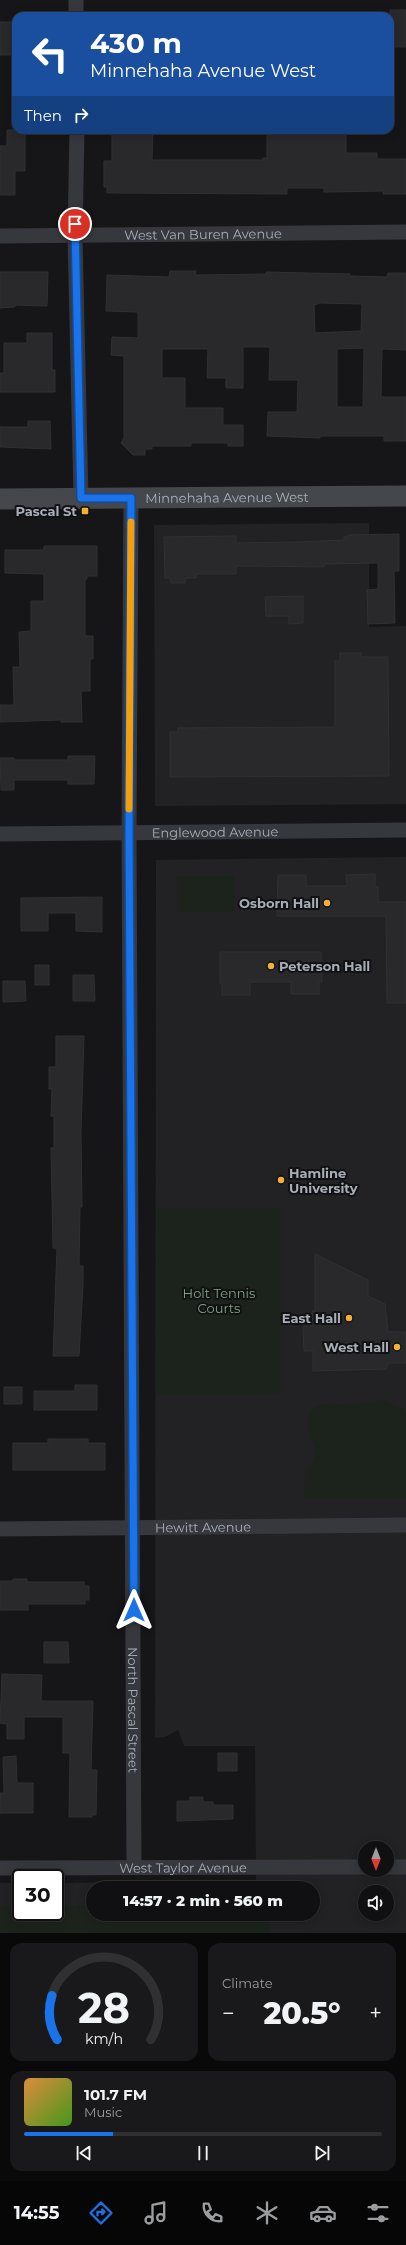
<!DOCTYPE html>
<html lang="en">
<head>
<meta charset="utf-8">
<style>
	:root { --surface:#101012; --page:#19191b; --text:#f1f3f6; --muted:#9c9d9f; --line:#303032; --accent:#1a73e8 }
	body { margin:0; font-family:Montserrat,sans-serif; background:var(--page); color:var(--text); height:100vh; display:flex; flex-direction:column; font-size:15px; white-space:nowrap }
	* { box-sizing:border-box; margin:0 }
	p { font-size:13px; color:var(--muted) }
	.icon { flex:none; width:22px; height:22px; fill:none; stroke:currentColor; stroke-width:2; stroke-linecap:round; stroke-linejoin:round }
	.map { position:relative; height:1933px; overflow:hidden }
	.side { display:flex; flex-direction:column; gap:10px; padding:10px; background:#09090a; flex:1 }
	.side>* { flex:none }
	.banner { position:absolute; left:12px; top:12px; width:382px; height:122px; border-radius:12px; box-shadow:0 2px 10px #0003,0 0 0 1px var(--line); background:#1a4fa0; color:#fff; overflow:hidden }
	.needle { width:26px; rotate:180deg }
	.controls { position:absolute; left:358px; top:1841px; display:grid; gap:8px }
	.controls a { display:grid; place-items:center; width:36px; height:36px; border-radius:50%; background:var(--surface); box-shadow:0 2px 10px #0003,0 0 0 1px var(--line); font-size:20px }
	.speed { position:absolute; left:12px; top:1869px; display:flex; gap:8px; font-size:20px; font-weight:700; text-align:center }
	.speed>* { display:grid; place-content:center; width:52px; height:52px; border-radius:50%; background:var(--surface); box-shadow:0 2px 10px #0003,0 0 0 1px var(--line); line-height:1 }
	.speed .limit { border:2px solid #111; border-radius:6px; background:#fff; color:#111 }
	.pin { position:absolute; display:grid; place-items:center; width:34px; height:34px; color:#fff; margin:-17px; border:2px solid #fff; border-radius:50%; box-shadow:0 1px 4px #0007 }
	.me { position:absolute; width:44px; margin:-22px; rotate:0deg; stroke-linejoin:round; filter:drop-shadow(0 0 3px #0008) }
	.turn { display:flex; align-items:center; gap:14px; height:84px; padding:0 12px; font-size:18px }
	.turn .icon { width:52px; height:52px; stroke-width:2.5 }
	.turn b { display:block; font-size:28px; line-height:34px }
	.then { display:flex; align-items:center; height:38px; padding:0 12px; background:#0003; gap:8px; font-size:15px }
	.big { font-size:30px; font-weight:800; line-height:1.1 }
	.side .tile { flex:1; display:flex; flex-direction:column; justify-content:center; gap:6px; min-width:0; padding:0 14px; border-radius:12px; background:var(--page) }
	.side .dial { align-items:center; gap:0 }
	.dial svg { height:104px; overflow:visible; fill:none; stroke:var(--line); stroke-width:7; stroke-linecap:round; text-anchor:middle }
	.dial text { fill:var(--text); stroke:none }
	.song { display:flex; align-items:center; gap:12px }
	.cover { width:48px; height:48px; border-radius:6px; background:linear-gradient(135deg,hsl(30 70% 55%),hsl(100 70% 35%)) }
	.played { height:4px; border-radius:2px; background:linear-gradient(90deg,var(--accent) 25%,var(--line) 25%) }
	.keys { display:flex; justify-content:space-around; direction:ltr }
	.heat { display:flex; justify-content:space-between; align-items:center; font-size:22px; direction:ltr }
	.side .tiles { flex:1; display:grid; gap:10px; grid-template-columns:1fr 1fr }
	.tile:last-child { grid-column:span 2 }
	.trip { position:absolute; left:86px; top:1881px; width:234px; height:40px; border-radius:20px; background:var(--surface); box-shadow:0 2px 10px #0003,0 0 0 1px var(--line); font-weight:800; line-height:40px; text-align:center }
	.tab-bar { display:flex; height:64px; justify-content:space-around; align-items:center; background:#060607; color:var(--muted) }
	.tab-bar .icon { width:28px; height:28px }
	.tab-bar .selected { color:var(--accent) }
	.tab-bar b { font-size:18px; color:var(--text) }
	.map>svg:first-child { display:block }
	.built { fill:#222225; fill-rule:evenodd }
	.green { fill:#1c231d }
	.building { fill:#29292c; stroke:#303034; fill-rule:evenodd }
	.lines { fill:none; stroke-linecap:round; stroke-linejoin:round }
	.street { stroke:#37383d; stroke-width:15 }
	.secondary { stroke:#45474d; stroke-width:21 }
	.route-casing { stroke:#114b97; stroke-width:10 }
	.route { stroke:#1a73e8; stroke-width:7 }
	.slow { stroke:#f59e0b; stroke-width:7 }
	.poi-dot { fill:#f2b134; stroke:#111113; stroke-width:1.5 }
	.labels { text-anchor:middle; stroke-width:4; stroke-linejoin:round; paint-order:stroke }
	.street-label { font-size:13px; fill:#a8adb8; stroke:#111113 }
	.poi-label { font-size:13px; font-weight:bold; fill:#a8adb8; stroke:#111113; text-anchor:end }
	.park-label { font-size:13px; fill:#7fa381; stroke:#111113 }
</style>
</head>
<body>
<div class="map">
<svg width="406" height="1933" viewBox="0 0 406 1933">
	<rect width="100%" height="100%" fill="#161618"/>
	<path class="built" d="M 369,523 L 369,627 L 406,626 L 406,804 L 155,806 L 154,525 Z
		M 406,857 L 406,1933 L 0,1933 L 0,1883 L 21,1883 L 21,1912 L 55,1912 L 55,1883 L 256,1881 L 255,1746 L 184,1746 L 178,1730 L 165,1737 L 155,1738 L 156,860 ZM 365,1848 L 387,1848 L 387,1870 L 365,1870 ZM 93,1888 L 313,1888 L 313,1914 L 93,1914 ZM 365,1892 L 387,1892 L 387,1914 L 365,1914 Z"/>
	<path class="green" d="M 177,876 L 234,876 L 235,911 L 178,912 Z
		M 157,1208 L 281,1208 L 281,1394 L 157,1394 Z
		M 381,1399 L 406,1410 L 406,1498 L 304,1498 L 305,1477 L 316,1454 C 314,1443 306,1429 308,1418 C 311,1396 339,1406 353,1405 C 363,1404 372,1402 381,1399 Z
		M 55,1905 L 93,1905 L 93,1914 L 270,1914 L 270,1933 L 0,1933 L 0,1906 L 21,1906 L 21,1912 L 55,1912 Z"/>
	<path class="building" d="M 390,10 L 406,10 L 406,47 L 390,47 Z
		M 0,22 L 15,22 L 15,55 L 0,55 Z
		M 7,130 L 25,130 L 25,171 L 15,171 L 15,195 L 0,195 L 0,146 L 7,146 Z
		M 112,130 L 153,130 L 152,160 L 263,160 L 263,158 L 267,158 L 267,130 L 346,130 L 346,153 L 377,153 L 377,159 L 406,159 L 406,194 L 383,194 L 383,191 L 324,192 L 324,188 L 287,188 L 287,194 L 107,193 L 107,187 L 104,187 L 104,161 L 112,161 Z
		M 170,271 L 196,271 L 195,275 L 266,274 L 266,272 L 350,274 L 350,276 L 387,277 L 388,273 L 406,273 L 406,350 L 382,349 L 381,397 L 406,397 L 406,441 L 384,441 L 384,436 L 320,436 L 320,438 L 267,436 L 268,412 L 297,412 L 298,380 L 269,380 L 270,347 L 243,347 L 243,388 L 226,388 L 226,378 L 207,378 L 208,349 L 162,349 L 162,378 L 185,378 L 185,408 L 223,408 L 223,425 L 243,425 L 243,446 L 228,446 L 228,443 L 191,443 L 191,446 L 152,446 L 152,449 L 145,449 L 145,455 L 133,455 L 121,443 L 124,438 L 124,356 L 111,355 L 112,337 L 138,338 L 138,312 L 106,311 L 107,275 L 169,277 ZM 319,303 L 362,304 L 361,331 L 315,333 L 314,305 ZM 364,348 L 363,407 L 337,407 L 337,349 Z
		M 0,272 L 48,272 L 47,306 L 15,305 L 15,307 L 0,308 Z
		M 27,333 L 52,333 L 52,370 L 55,370 L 55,392 L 0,392 L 0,373 L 4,373 L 4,343 L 27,343 Z
		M 28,421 L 50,421 L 51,449 L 0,447 L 0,427 L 28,427 Z
		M 399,534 L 399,571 L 394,571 L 395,623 L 368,624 L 367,590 L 378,589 L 378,563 L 324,564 L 324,567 L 236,566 L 236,574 L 196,574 L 196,578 L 185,578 L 185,583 L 171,583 L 171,578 L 165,578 L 164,537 L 236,536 L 236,543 L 297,542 L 344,540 L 344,537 L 348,537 L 348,535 Z
		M 44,546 L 97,546 L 97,576 L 87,576 L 87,579 L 85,579 L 85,636 L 93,636 L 93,659 L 90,659 L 90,691 L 81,691 L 82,722 L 61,722 L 61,720 L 0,722 L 0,705 L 14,705 L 13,667 L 20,667 L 19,632 L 31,631 L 31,601 L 44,601 L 44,574 L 5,573 L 5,550 L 44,550 Z
		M 303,596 L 303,623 L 289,624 L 289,616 L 266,616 L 265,597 Z
		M 340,653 L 361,653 L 361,657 L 388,657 L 389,776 L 170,777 L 170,732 L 178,732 L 178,728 L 335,727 L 335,661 L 340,661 Z
		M 68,756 L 95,756 L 94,784 L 68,784 L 68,780 L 14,780 L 14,790 L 1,790 L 0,758 L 14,758 L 14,760 L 68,760 Z
		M 375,874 L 375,887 L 378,887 L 378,902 L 406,902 L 406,1003 L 387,1003 L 386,916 L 277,916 L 278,875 L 306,875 L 306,886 L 347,886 L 346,875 Z
		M 102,897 L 102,932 L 76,931 L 76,913 L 48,913 L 48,931 L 21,931 L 21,898 Z
		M 220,952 L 321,952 L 322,982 L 319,982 L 319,994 L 291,994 L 291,982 L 250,982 L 250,995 L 222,995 L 222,983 L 220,983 Z
		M 35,965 L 49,965 L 49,985 L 35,985 Z
		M 73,975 L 94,975 L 95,1001 L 73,1001 Z
		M 3,981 L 25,981 L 26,1001 L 3,1002 Z
		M 56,1036 L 84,1036 L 81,1132 L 82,1207 L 80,1207 L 79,1266 L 83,1266 L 83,1285 L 79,1356 L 53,1356 L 57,1248 L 53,1248 L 51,1148 L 54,1148 L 54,1116 L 51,1116 L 52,1089 L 49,1089 L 49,1067 L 56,1067 Z
		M 315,1254 L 368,1280 L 368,1296 L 385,1304 L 388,1332 L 406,1332 L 406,1363 L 388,1363 L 386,1369 L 313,1371 L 313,1351 L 304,1351 L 303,1326 L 313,1326 L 312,1311 L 315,1311 Z
		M 75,1385 L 97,1385 L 97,1410 L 34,1410 L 34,1391 L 75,1391 Z
		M 4,1387 L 22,1387 L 22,1404 L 4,1404 Z
		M 48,1439 L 88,1439 L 88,1443 L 105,1443 L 105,1470 L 13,1470 L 13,1443 L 48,1443 Z
		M 13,1579 L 27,1579 L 27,1582 L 84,1582 L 84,1586 L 89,1586 L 89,1600 L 85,1600 L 85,1604 L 28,1604 L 28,1610 L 0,1610 L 0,1581 L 13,1581 Z
		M 44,1642 L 68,1642 L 69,1663 L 44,1663 Z
		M 2,1674 L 42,1675 L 41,1701 L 93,1701 L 91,1770 L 97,1770 L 96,1815 L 92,1815 L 92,1817 L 69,1817 L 70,1753 L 63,1753 L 63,1717 L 24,1717 L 24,1739 L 7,1739 L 7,1724 L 0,1723 Z
		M 218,1753 L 237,1753 L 237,1771 L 218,1771 Z
		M 16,1756 L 17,1783 L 33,1783 L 33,1813 L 0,1813 L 0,1793 L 4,1793 L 3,1757 Z
		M 190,1797 L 203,1797 L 203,1802 L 213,1802 L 213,1805 L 233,1805 L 233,1819 L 177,1821 L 177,1801 L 190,1801 Z"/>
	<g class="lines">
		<g class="street">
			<path d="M 76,0 L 76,16"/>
			<path d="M 77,130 L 75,235 L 81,498"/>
			<path id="s1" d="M 0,236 L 406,232"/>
			<path id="s2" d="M 131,498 L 129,833 L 134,1867"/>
			<path id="s3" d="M 0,834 L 406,830"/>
			<path id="s4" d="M 0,1529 L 406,1525"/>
			<path d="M 387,1867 L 406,1867"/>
			<path id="s5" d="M 0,1868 L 365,1867"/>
		</g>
		<path class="secondary" id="s6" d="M 0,499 L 406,496"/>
	</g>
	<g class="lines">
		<defs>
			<path id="route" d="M 75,224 L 81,498 L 131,498 L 129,833 L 134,1610"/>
		</defs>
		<use href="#route" class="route-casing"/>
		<use href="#route" class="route"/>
		<path class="slow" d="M 129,809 L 131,522"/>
	</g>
	<g class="poi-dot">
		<rect x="81" y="507" width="8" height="8" rx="2"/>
		<circle cx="327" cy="903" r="4"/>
		<circle cx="271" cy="966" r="4"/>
		<circle cx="281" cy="1180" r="4"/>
		<circle cx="349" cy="1318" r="4"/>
		<circle cx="397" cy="1347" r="4"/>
	</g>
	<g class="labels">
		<g class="street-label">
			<text dy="5" stroke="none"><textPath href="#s1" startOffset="203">West Van Buren Avenue</textPath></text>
			<text dy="5" stroke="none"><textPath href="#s6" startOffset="227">Minnehaha Avenue West</textPath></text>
			<text dy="5" stroke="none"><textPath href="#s3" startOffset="215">Englewood Avenue</textPath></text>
			<text dy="5" stroke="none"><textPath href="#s4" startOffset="203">Hewitt Avenue</textPath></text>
			<text dy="5" stroke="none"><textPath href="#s2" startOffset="1212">North Pascal Street</textPath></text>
			<text dy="5" stroke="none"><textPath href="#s5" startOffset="183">West Taylor Avenue</textPath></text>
		</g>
		<g class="poi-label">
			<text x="77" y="516">Pascal St</text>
			<text x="319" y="908">Osborn Hall</text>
			<text x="279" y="971" text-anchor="start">Peterson Hall</text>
			<text x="289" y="1178" text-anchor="start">Hamline<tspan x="289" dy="15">University</tspan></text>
			<text x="341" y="1323">East Hall</text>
			<text x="389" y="1352">West Hall</text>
		</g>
		<g class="park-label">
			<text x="219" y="1298">Holt Tennis<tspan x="219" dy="15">Courts</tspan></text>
		</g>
	</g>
</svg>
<div class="controls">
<a><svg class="needle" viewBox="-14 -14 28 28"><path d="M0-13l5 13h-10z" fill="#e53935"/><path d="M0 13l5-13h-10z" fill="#9c9d9f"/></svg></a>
<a><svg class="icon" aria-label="sound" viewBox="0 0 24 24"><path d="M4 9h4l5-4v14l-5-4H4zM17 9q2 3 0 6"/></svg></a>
</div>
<div class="speed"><div class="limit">30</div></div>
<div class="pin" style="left:75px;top:224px;background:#d93025"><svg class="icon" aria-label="arrive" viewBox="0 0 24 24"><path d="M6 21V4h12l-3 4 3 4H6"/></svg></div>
<svg class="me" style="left:134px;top:1610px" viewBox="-20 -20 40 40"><path d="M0-17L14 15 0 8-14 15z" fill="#1a73e8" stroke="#fff" stroke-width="4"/></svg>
<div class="trip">14:57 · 2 min · 560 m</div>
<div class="banner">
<div class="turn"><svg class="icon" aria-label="left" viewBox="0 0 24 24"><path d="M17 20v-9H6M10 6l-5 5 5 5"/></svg><div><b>430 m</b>Minnehaha Avenue West</div></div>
<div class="then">Then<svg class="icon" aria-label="right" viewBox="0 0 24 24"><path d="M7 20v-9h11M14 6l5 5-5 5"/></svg></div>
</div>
</div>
<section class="side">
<div class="tiles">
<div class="tile dial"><svg viewBox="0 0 100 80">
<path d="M14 69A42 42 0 1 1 86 69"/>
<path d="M14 69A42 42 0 0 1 10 35" stroke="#1a73e8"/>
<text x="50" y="56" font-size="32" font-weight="700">28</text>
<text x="50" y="72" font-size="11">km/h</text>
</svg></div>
<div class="tile"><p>Climate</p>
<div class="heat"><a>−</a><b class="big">20.5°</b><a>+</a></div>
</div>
<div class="tile">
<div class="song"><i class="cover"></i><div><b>101.7 FM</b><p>Music</p></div></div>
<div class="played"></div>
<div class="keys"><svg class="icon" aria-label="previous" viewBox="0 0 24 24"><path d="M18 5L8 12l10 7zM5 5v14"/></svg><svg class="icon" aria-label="pause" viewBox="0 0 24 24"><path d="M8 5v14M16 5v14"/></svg><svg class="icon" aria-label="next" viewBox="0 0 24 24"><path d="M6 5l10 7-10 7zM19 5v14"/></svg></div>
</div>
</div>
</section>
<nav class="tab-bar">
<b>14:55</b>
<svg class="icon selected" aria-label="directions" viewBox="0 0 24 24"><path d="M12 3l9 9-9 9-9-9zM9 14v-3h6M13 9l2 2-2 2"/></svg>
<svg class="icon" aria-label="music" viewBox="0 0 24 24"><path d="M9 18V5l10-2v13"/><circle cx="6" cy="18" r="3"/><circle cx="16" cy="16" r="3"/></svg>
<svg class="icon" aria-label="phone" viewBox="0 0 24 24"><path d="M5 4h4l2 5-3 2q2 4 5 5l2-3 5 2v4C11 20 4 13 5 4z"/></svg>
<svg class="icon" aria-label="climate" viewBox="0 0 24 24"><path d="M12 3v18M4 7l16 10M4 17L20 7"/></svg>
<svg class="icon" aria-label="car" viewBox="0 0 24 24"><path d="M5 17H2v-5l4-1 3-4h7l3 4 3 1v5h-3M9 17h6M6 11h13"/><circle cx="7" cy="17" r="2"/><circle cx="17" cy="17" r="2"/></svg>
<svg class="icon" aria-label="filters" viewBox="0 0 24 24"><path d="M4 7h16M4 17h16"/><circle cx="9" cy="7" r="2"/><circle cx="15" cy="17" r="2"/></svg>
</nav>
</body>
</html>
